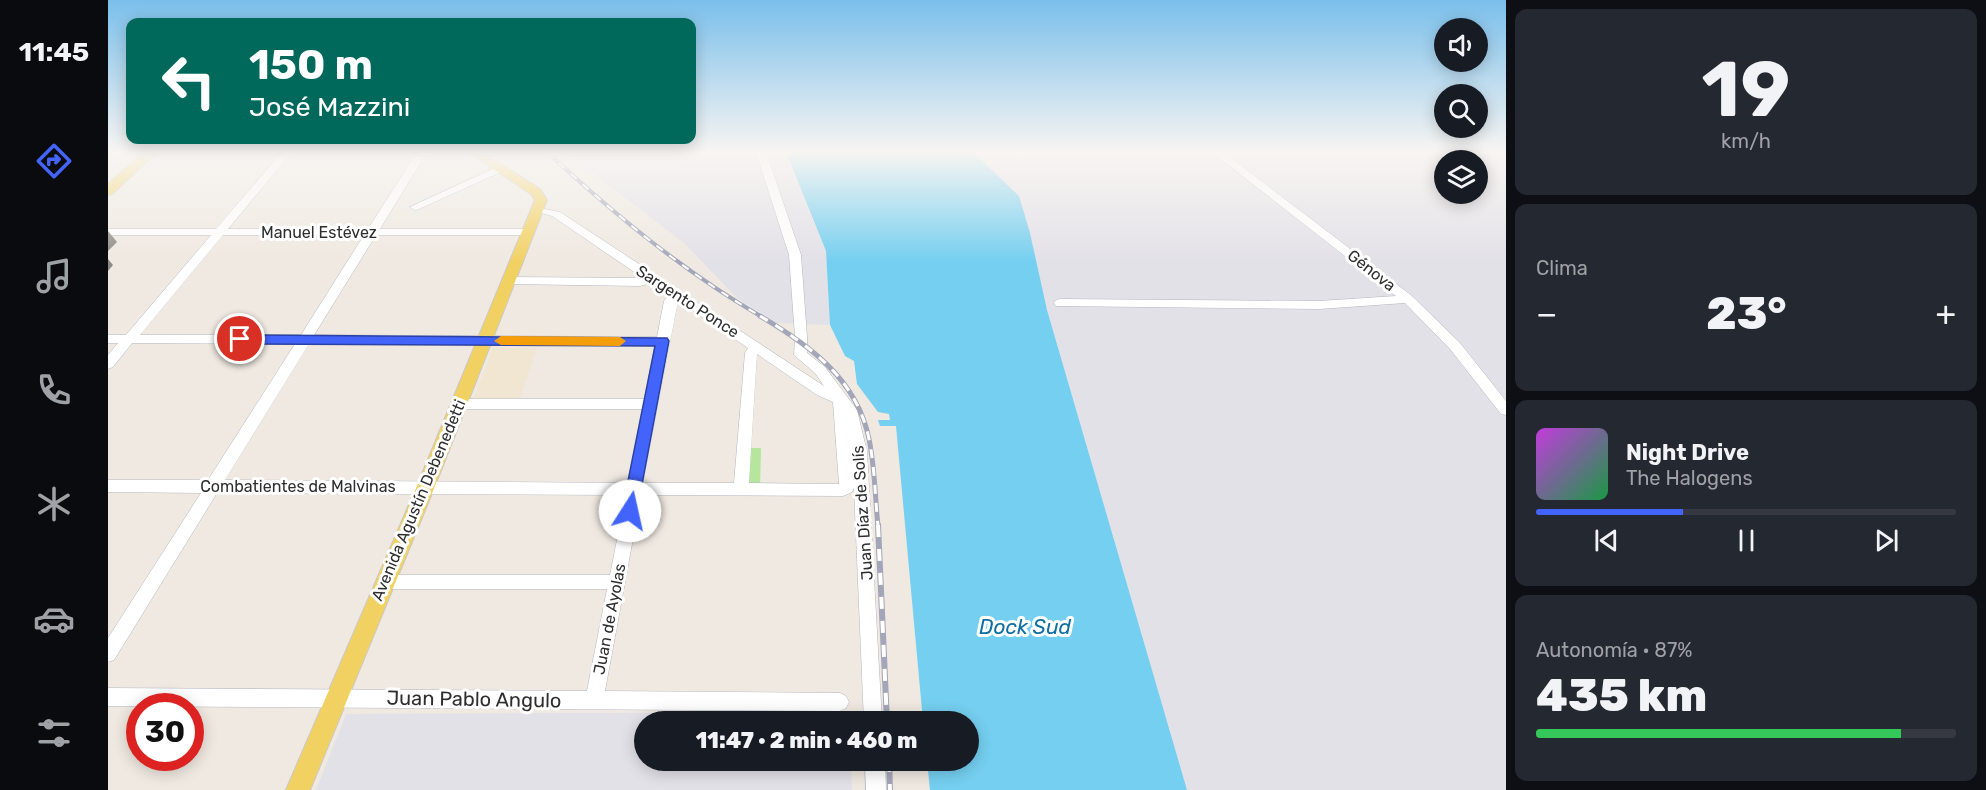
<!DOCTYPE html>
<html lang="es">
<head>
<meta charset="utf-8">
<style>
	:root { --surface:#171b24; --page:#242831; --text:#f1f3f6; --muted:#9ea1a6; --line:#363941; --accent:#4264fb }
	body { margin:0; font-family:Rubik,sans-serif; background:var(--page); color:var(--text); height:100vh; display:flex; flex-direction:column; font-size:22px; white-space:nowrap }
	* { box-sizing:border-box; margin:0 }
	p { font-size:20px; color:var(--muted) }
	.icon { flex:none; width:33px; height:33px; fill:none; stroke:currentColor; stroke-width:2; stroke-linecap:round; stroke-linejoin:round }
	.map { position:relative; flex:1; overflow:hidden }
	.drawer { display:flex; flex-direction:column; gap:9px; padding:9px; background:#0d0f14; width:480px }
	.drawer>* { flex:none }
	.hud { position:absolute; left:18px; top:18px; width:570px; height:126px; border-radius:12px; box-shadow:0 3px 15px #0003; background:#00695c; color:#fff; overflow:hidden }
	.tools { position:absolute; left:1326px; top:18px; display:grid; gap:12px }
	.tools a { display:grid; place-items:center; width:54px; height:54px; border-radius:50%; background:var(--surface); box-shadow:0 3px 15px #0003; font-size:30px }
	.speed { position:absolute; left:18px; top:693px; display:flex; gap:12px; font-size:30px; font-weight:700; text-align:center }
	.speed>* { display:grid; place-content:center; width:78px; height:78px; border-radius:50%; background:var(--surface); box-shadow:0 3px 15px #0003; line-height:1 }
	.speed .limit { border:9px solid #d22; background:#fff; color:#111 }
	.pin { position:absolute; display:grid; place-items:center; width:51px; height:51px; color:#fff; margin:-26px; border:3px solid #fff; border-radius:50%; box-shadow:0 2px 6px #0007 }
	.me { position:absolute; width:66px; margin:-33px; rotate:10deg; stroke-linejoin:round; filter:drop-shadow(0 0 4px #0008) }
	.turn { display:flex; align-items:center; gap:21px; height:126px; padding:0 24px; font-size:27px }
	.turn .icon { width:78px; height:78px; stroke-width:2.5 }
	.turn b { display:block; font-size:42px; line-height:51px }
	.big { font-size:45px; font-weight:800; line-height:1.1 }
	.drawer .tile { flex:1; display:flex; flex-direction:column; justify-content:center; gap:9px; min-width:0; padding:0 21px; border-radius:12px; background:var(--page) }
	.drawer .dial { align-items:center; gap:0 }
	.dial b { font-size:78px; line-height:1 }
	.song { display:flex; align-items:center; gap:18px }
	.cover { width:72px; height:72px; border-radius:9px; background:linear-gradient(135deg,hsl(290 70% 55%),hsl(140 70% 35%)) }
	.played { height:6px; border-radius:3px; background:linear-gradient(90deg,var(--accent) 35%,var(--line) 35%) }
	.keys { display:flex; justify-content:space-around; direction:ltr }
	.heat { display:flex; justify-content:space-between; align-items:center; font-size:33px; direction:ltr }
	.charge { height:9px; border-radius:4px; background:linear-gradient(90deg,#34c759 87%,var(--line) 0) }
	.trip { position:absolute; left:526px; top:711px; width:345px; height:60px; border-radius:30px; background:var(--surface); box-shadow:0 3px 15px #0003; font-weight:800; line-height:60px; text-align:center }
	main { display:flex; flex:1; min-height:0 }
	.dock { display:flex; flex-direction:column; width:108px; justify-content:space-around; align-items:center; background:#090b0e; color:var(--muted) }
	.dock .icon { width:42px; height:42px }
	.dock .selected { color:var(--accent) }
	.dock b { font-size:27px; color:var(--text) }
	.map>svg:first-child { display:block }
	.industrial { fill:#e3e1e8; fill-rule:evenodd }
	.education { fill:#f0e6d1 }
	.green { fill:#b6e59e }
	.water { fill:#75cff0 }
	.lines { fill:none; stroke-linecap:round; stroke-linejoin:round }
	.minor-casing { stroke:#b4b7c1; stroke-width:1 }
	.major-casing { stroke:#c9c9c9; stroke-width:2 }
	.minor { fill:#fff; fill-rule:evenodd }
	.major { fill:#f2d163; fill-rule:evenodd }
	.rail-far2-casing { stroke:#a3a6b8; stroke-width:4 }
	.rail-far1-casing { stroke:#a3a6b8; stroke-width:5 }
	.rail-casing { stroke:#a3a6b8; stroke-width:6 }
	.rail-far2 { stroke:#fff; stroke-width:2; stroke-dasharray:8; stroke-linecap:butt }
	.rail-far1 { stroke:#fff; stroke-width:3; stroke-dasharray:9; stroke-linecap:butt }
	.rail { stroke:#fff; stroke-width:4; stroke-dasharray:12; stroke-linecap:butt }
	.shaded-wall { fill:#8e8b86 }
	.route { fill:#4264fb; stroke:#2b41a3; stroke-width:1.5 }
	.slow { fill:#f59e0b }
	.labels { text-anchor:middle; stroke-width:6; stroke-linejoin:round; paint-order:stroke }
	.street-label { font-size:16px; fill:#2e2e2e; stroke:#fff }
	.near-street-label { font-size:20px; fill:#2e2e2e; stroke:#fff }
	.near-water-label { font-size:21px; font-style:italic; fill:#0d6fa3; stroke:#fff }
</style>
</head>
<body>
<main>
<nav class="dock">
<b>11:45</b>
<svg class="icon selected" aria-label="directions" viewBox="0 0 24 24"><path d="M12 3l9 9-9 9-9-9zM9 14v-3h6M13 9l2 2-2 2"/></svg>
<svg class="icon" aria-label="music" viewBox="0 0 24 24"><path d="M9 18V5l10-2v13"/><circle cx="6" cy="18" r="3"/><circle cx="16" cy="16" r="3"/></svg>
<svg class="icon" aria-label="phone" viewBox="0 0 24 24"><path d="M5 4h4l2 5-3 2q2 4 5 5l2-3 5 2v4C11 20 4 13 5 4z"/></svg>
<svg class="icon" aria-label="climate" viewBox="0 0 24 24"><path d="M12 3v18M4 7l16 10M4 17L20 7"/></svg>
<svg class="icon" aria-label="car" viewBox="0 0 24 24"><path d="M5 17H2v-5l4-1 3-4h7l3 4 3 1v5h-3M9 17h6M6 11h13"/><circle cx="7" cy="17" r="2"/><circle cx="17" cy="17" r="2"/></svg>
<svg class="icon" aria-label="filters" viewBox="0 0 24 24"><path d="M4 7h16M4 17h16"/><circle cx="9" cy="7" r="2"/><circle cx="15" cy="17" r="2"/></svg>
</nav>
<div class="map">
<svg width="1398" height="790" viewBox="0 0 1398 790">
	<rect width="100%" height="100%" fill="#efe9e1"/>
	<path class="industrial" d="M 450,152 L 677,152 L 718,251 L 722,325 L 669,323 L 630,299 L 576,243 L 474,165 Z
		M 865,152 L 1398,152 L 1398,790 L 1079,790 L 939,310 L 911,196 ZM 1336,160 L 1370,160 L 1370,194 L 1336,194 Z
		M 735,712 L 736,722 L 537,722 L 537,760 L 743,761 L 744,790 L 208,790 L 238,714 Z"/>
	<path class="education" d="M 385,348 L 429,348 L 412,398 L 366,398 Z"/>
	<path class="green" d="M 636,448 L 653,448 L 652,490 L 633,489 Z"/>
	<path class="water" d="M 678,152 L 865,152 L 911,196 L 922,233 L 939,310 L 1079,790 L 822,790 L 819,761 L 861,760 L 861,722 L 815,721 L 788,426 L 772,426 L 770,420 L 782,420 L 781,414 L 770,412 L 749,384 L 746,361 L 737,356 L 722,325 L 718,251 Z"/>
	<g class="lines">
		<defs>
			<path id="minor" d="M 174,152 L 184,152 L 120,229 L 260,229 L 309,152 L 319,152 L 272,229 L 421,229 L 426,232 L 421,235 L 268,235 L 206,335 L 549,337 L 556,301 L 561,295 L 544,283 L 532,286 L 396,284 L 394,281 L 396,278 L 400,277 L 535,278 L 444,216 L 426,211 L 426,207 L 452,212 L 716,386 L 707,373 L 686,355 L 687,337 L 681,255 L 648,152 L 658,152 L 693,255 L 699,337 L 699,353 L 717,367 L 749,410 L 759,452 L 774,722 L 756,722 L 746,488 L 744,492 L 735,496 L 533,495 L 497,691 L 732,693 L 738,696 L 741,702 L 738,708 L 732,711 L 0,706 L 0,688 L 479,691 L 499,589 L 276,589 L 270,587 L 268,582 L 270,577 L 276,575 L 502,575 L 518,495 L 109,493 L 6,660 L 0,662 L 0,638 L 93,493 L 0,492 L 0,480 L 100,480 L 187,344 L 24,343 L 5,367 L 0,369 L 0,355 L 10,343 L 0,343 L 0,335 L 18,335 L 103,235 L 0,235 L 0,229 L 108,229 ZM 115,235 L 256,235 L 193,335 L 32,335 ZM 570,301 L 640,348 L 637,353 L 626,483 L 535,483 ZM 201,344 L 547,345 L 537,399 L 351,399 L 346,400 L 344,404 L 346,408 L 351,409 L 535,409 L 520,483 L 117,480 ZM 649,354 L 709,395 L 725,402 L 731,484 L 641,483 Z
				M 1104,152 L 1115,152 L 1304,296 L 1352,343 L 1398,401 L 1398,415 L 1393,414 L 1342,349 L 1297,303 L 1211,309 L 948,306 L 946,303 L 948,300 L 952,299 L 1211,301 L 1288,296 Z
				M 391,166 L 395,167 L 395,171 L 311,209 L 307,210 L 302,207 Z
				M 757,760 L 777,760 L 778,790 L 758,790 Z"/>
			<path id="major" d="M 36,152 L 49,152 L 4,194 L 0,195 L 0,184 Z
				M 360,152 L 374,152 L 432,189 L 439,200 L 327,486 L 202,790 L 178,790 L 309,486 L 427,200 L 423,194 Z"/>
		</defs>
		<use href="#minor" class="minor-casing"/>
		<use href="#major" class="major-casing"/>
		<use href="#minor" class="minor"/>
		<use href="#major" class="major"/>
		<defs>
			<path id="rail-far2" d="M 439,152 C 506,214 575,271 654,317"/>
			<path id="rail-far1" d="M 652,316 C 701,345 749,379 761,439 C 767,468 767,497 770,526"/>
			<path id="rail" d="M 770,525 L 779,722
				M 781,760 L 782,790"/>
		</defs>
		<use href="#rail-far2" class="rail-far2-casing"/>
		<use href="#rail-far1" class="rail-far1-casing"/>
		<use href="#rail" class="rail-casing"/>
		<use href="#rail-far2" class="rail-far2"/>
		<use href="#rail-far1" class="rail-far1"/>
		<use href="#rail" class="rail"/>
	</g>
	<path class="shaded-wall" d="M 0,231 L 9,242 L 0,251 Z
		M 0,259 L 5,265 L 0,271 Z"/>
	<linearGradient id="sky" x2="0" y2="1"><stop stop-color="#7abfeb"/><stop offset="0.58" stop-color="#f8f5f2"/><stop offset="1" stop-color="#f8f5f2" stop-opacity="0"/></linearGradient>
	<rect width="1398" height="262" fill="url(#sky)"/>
	<path class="route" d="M 132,335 L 559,338 L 561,341 L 529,511 L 527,516 L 522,518 L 516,516 L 514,511 L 547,346 L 132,344 L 125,339 Z"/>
	<path class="slow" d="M 393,336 L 512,337 L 518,341 L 512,346 L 393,345 L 386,341 Z"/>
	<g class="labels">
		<g class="street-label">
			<text x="211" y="238">Manuel Estévez</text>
			<text transform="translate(1264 270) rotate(38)" y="6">Génova</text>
			<text transform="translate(580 301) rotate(33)" y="6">Sargento Ponce</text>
			<text x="190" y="492">Combatientes de Malvinas</text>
			<text transform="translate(310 500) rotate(-67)" y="6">Avenida Agustín Debenedetti</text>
			<text transform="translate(754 513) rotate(-94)" y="6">Juan Díaz de Solís</text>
			<text transform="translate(501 619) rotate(-79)" y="6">Juan de Ayolas</text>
		</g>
		<g class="near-street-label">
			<text transform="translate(366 699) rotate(1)" y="7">Juan Pablo Angulo</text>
		</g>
		<g class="near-water-label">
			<text x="917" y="634">Dock Sud</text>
		</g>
	</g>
</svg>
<div class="tools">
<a><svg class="icon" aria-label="sound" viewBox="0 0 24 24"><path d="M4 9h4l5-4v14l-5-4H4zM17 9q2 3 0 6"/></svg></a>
<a><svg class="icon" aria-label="search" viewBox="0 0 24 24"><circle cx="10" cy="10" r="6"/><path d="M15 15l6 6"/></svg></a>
<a><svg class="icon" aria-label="layers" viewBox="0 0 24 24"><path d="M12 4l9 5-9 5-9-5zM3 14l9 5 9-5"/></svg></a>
</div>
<div class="speed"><div class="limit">30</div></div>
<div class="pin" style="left:132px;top:339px;background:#d93025"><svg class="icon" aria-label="arrive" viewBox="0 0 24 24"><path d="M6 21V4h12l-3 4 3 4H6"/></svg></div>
<svg class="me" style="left:522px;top:511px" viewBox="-20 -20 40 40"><circle r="19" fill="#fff"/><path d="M0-13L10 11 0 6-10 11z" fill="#4264fb"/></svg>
<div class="trip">11:47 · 2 min · 460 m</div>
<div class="hud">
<div class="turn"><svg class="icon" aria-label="left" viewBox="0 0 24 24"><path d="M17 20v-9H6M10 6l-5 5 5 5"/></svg><div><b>150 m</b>José Mazzini</div></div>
</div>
</div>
<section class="drawer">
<div class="tile dial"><b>19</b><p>km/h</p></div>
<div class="tile"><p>Clima</p>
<div class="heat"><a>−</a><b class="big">23°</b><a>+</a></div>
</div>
<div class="tile">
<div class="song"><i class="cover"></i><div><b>Night Drive</b><p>The Halogens</p></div></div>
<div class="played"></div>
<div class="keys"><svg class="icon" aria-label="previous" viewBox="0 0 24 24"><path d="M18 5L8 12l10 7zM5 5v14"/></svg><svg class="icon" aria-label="pause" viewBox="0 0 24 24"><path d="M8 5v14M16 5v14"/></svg><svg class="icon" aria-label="next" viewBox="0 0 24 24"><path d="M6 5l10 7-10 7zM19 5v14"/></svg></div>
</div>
<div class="tile"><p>Autonomía · 87%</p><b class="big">435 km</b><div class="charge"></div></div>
</section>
</main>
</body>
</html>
